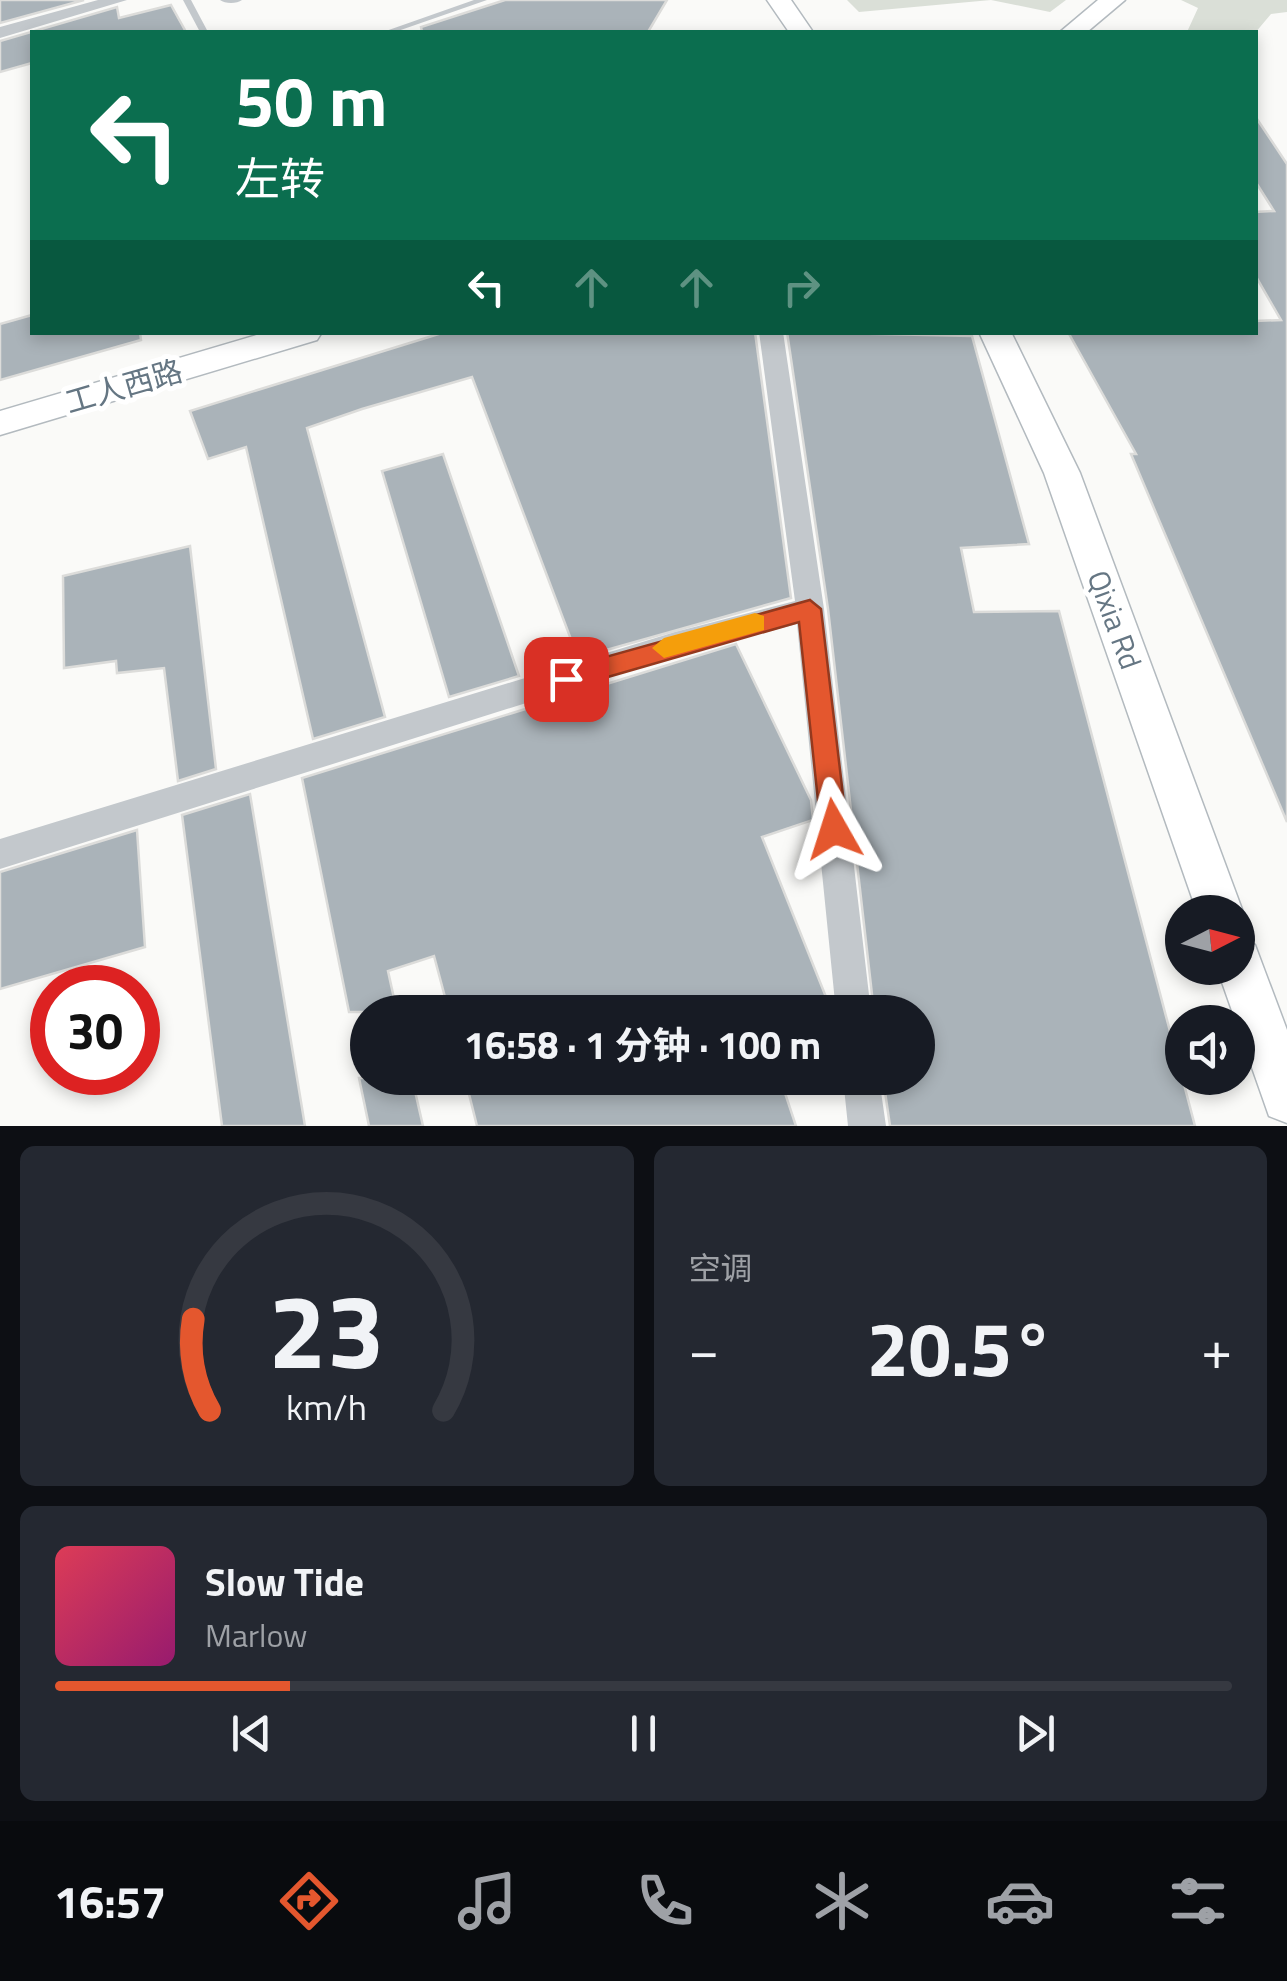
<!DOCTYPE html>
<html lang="zh">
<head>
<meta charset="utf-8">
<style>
	:root { --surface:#171b24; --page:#242831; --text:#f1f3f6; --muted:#9ea1a6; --line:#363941; --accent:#e4572e }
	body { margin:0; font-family:"Titillium Web","Noto Sans SC",sans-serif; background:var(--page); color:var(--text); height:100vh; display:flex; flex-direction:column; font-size:38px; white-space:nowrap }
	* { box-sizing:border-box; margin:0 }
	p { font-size:32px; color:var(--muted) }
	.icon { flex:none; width:55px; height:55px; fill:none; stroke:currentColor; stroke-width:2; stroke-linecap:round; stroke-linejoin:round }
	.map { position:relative; height:1126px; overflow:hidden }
	.panel { display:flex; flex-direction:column; gap:20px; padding:20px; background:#0d0f14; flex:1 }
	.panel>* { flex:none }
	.banner { position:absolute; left:30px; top:30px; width:1228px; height:305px; border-radius:0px; box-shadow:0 5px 15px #0003; background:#0b6e4f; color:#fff; overflow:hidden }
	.needle { width:65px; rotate:84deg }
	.controls { position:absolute; left:1165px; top:895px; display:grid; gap:20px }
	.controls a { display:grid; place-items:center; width:90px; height:90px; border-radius:50%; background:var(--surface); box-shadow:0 5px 15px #0003; font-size:50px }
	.speed { position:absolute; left:30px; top:965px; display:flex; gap:20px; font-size:50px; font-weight:700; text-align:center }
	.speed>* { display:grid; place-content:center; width:130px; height:130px; border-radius:50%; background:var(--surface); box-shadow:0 5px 15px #0003; line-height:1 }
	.speed .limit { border:15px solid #d22; background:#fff; color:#111 }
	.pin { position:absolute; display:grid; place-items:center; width:85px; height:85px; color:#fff; margin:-42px; border-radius:20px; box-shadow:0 5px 15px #0006 }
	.me { position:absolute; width:110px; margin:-55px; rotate:354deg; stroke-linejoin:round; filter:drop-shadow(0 0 8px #0008) }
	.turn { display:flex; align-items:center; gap:35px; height:210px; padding:0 40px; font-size:45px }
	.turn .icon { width:130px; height:130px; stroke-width:2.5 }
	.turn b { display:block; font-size:70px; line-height:85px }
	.lanes { display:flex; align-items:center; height:95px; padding:0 40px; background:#0003; justify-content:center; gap:50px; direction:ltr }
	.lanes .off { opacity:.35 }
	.big { font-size:75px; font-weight:700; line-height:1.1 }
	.panel .widget { flex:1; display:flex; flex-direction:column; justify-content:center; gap:15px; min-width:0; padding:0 35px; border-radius:15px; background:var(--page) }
	.panel .dial { align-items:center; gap:0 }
	.dial svg { height:260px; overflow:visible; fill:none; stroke:var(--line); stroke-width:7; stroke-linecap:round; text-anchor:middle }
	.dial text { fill:var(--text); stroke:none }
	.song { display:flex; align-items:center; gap:30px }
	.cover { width:120px; height:120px; border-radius:15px; background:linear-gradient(135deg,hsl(350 70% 55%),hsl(320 70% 35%)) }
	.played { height:10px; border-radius:5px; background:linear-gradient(90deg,var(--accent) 20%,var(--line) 20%) }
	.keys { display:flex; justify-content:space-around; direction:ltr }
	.heat { display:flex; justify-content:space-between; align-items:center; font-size:55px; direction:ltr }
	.panel .tiles { flex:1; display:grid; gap:20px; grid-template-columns:1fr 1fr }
	.widget:last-child { grid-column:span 2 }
	.trip { position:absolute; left:350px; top:995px; width:585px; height:100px; border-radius:50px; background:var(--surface); box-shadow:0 5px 15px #0003; font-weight:700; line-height:100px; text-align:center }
	.tabs { display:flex; height:160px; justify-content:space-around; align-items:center; background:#090b0e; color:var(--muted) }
	.tabs .icon { width:70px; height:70px }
	.tabs .active { color:var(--accent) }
	.tabs b { font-size:45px; color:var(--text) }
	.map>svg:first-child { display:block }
	.green { fill:#dadfd7 }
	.building { fill:#aab3b9; stroke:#dcdcda; stroke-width:2.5 }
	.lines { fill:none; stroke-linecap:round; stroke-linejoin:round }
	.secondary-casing { stroke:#b3babf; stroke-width:3 }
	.lane { fill:#c3c8cc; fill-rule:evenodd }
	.street { fill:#c3c8cc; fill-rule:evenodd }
	.secondary { fill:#fff; fill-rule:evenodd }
	.route { fill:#e4572e; stroke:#94391e; stroke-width:2.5 }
	.slow { fill:#f59e0b }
	.labels { text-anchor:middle; stroke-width:10; stroke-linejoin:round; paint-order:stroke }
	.street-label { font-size:30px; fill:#657683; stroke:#fff }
</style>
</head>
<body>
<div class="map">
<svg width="1287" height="1126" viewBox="0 0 1287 1126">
	<rect width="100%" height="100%" fill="#fafaf8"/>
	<path class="green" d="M 847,0 L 1066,0 L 1050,12 L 991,0 L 859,12 Z
		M 1181,0 L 1287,0 L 1287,12 L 1271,14 L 1255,33 L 1187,32 L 1198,8 Z"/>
	<path class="building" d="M 0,0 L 84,0 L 0,23 Z
		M 505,0 L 667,0 L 648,32 L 422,32 L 421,27 Z
		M 171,5 L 186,32 L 32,32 L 32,63 L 0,72 L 0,41 L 117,7 L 119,18 Z
		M 1255,116 L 1287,164 L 1287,822 L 1131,454 L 1136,454 L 1068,332 L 1255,332 L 1255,321 L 1281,320 L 1255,275 L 1255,212 L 1274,211 L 1255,181 Z
		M 32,315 L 32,332 L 140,332 L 141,340 L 0,380 L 0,324 Z
		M 445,332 L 755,332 L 791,598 L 578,658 L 472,377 L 362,409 L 307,428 L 385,717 L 313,739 L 246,447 L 208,459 L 190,411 Z
		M 787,332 L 972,336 L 1029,544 L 961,548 L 974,612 L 1059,611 L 1195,1126 L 890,1126 L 883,1078 L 918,1078 L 918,1012 L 874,1012 L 828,609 Z
		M 443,454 L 519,676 L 449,697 L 382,471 Z
		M 190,546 L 216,769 L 178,781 L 164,668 L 117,673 L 116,661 L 64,668 L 63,576 Z
		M 736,644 L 811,800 L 813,820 L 762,837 L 832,1012 L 449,1012 L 434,956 L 388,971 L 397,1012 L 349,1012 L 302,778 Z
		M 250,794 L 305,1126 L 222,1126 L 182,815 Z
		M 137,830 L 145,947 L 0,989 L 0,872 Z
		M 359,1078 L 412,1078 L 423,1126 L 369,1126 Z
		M 465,1078 L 780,1078 L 796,1126 L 477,1126 Z"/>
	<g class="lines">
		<defs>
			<path id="secondary" d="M 767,0 L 791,0 L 813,32 L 789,32 Z
				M 1098,0 L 1125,0 L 1087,32 L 1060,32 Z
				M 267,332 L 322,332 L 317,340 L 0,435 L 0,411 Z
				M 979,332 L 1011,332 L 1080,473 L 1243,912 L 1238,925 L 1238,912 L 1197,912 L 1044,473 Z
				M 1238,938 L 1255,945 L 1287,1030 L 1287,1123 L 1269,1116 L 1217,968 L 1238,968 Z"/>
		</defs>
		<use href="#secondary" class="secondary-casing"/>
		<path class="lane" d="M 183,0 L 191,0 L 208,32 L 200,32 Z
			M 220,0 L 242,0 C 237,4 225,4 220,0 Z
			M 474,0 L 487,0 L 395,32 L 383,32 Z"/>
		<path class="street" d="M 98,0 L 127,0 L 0,38 L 0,27 Z
			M 759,332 L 783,332 L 824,609 L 871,1012 L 836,1012 L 797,624 L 675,656 L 0,869 L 0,839 L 675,632 L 795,601 Z
			M 843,1078 L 879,1078 L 886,1126 L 848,1126 Z"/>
		<use href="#secondary" class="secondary"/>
	</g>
	<path class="route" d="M 810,600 L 821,609 L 847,829 L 843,838 L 834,841 L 825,838 L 821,829 L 799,622 L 566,689 L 554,679 L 566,668 Z"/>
	<path class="slow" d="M 755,613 L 764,616 L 764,630 L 664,658 L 652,648 L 664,638 Z"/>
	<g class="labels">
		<g class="street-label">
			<text transform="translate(124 387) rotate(-16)" y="10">工人西路</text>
			<text transform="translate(1114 620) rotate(70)" y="10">Qixia Rd</text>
		</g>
	</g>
</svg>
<div class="controls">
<a><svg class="needle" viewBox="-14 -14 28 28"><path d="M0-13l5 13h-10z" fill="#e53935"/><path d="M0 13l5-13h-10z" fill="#9ea1a6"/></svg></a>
<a><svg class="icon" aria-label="sound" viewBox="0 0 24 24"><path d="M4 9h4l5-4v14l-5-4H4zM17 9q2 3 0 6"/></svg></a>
</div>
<div class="speed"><div class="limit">30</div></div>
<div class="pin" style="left:566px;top:679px;background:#d93025"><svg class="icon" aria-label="arrive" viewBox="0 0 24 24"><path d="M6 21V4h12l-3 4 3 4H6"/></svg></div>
<svg class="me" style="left:834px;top:829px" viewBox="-20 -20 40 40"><path d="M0-17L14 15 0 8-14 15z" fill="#e4572e" stroke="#fff" stroke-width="4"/></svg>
<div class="trip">16:58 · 1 分钟 · 100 m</div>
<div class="banner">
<div class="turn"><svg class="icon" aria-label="left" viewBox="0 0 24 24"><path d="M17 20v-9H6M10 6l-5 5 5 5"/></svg><div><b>50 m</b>左转</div></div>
<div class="lanes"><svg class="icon" aria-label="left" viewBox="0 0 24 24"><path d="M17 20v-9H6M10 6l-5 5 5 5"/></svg><svg class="icon off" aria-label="ahead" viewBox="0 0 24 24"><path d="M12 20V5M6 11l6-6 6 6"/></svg><svg class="icon off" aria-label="ahead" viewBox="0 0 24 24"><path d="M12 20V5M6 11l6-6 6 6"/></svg><svg class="icon off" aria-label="right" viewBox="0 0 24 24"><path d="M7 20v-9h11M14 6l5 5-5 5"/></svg></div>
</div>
</div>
<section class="panel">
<div class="tiles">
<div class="widget dial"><svg viewBox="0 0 100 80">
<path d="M14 69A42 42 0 1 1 86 69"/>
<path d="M14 69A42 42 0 0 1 9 41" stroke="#e4572e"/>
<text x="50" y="56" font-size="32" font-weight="700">23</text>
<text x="50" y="72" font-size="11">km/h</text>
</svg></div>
<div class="widget"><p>空调</p>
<div class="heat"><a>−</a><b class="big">20.5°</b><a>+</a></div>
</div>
<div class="widget">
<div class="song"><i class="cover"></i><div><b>Slow Tide</b><p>Marlow</p></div></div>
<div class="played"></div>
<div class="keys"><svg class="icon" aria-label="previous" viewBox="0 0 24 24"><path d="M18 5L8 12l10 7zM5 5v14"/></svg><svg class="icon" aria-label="pause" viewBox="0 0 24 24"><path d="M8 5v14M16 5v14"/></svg><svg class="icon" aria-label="next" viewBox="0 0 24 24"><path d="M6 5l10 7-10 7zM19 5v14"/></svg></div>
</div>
</div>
</section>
<nav class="tabs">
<b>16:57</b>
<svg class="icon active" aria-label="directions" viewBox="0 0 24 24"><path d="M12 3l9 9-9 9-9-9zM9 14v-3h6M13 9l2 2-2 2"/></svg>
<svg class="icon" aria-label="music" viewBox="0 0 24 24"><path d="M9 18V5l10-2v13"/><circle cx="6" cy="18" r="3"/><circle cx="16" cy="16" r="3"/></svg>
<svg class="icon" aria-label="phone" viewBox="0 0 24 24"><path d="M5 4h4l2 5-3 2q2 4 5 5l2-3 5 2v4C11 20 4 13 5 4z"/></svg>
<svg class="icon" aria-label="climate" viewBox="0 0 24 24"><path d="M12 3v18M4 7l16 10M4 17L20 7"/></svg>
<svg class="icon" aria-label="car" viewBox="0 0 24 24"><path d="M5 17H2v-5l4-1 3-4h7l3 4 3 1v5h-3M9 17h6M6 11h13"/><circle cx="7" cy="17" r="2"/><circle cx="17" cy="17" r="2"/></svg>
<svg class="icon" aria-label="filters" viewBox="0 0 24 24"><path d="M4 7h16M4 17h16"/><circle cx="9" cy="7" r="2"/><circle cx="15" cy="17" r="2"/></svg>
</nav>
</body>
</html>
